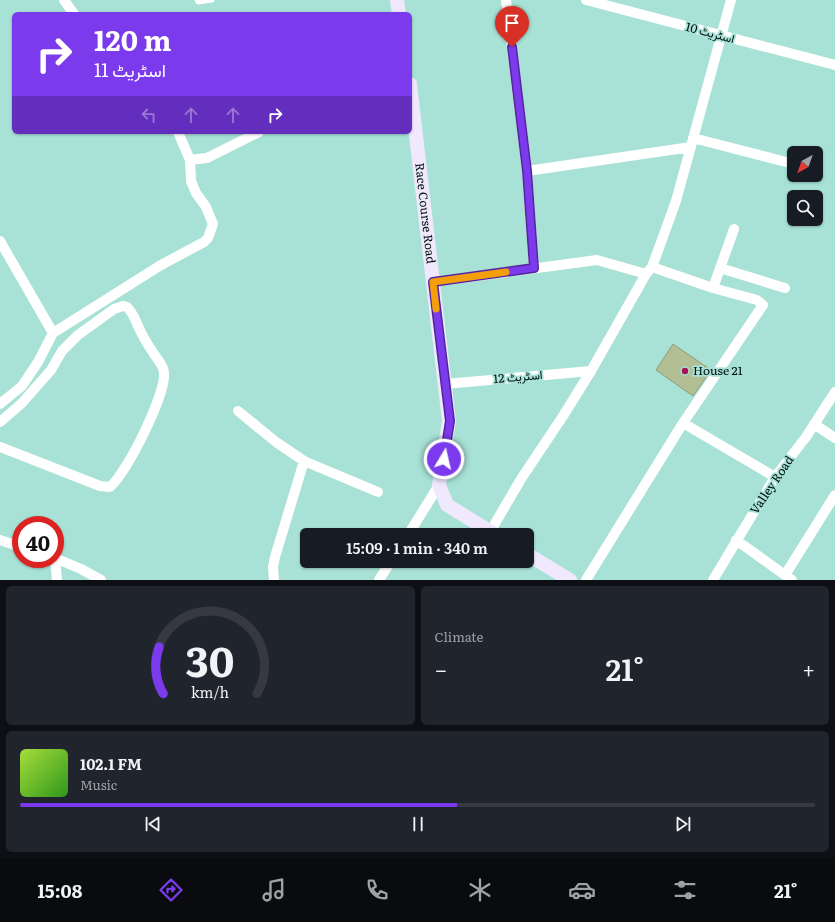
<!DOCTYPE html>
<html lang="en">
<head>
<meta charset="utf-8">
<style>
	:root { --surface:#171b24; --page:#20242c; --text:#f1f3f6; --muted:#9ea1a6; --line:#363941; --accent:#7c3aed }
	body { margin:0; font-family:Literata,Vazirmatn,serif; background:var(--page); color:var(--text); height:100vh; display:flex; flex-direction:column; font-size:15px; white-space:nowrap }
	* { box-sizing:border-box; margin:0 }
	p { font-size:13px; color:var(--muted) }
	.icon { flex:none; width:22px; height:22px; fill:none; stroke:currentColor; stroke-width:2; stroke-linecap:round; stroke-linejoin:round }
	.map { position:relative; height:580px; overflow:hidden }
	.details { display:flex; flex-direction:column; gap:6px; padding:6px; background:#0d0f14; flex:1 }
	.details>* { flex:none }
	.top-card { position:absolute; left:12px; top:12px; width:400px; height:122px; border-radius:6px; box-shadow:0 1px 3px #0004; background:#7c3aed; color:#fff; overflow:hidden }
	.needle { width:26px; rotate:220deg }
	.fabs { position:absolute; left:787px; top:146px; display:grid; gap:8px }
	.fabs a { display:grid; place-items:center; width:36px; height:36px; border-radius:6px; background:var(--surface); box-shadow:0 1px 3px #0004; font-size:20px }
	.speed { position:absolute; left:12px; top:516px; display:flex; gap:8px; font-size:20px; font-weight:700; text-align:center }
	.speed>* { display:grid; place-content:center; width:52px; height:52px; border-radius:50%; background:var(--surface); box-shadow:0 1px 3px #0004; line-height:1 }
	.speed .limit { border:6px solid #d22; background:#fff; color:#111 }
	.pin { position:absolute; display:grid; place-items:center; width:34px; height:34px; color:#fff; margin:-41px -17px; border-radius:50% 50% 50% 0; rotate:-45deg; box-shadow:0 0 4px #0007 }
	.pin .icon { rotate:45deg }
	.me { position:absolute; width:44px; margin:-22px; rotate:9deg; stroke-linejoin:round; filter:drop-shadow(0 0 3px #0008) }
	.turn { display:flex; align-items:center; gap:14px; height:84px; padding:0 16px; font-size:18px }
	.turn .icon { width:52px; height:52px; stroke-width:2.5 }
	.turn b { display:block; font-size:28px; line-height:34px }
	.lanes { display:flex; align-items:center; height:38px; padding:0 16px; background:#0003; justify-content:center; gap:20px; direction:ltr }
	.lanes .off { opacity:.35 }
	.big { font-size:30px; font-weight:600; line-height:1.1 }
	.details .tile { flex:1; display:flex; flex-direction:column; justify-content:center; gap:6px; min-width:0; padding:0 14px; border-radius:6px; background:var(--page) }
	.details .dial { align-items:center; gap:0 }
	.dial svg { height:104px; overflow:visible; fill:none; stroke:var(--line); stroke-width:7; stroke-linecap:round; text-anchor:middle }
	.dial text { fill:var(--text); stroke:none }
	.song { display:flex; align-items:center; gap:12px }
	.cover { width:48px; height:48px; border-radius:6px; background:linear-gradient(135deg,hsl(80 70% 55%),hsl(110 70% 35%)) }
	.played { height:4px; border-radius:2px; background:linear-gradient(90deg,var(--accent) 55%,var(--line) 55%) }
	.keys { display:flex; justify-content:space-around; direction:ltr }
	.heat { display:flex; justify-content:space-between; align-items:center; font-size:22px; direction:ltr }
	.details .tiles { flex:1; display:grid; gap:6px; grid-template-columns:1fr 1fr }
	.tile:last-child { grid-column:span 2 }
	.trip { position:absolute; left:300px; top:528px; width:234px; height:40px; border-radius:6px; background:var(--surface); box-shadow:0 1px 3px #0004; font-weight:600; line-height:40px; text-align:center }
	.tab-bar { display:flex; height:64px; justify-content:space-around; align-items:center; background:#090b0e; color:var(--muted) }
	.tab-bar .icon { width:28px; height:28px }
	.tab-bar .current { color:var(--accent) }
	.tab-bar b { font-size:18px; color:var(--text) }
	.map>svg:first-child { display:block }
	.building { fill:#b2bf94; stroke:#919d74 }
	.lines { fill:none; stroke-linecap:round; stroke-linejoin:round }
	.lane { stroke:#fff; stroke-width:5 }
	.street { stroke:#fff; stroke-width:10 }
	.secondary { stroke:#f0e9fd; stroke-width:14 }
	.route-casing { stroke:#51269a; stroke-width:10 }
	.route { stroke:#7c3aed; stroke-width:7 }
	.slow { stroke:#f59e0b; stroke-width:7 }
	.poi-dot { fill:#a41356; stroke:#a8e1d5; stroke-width:1.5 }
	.labels { text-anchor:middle; stroke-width:3.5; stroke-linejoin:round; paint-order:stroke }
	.street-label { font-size:12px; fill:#00100d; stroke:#a8e1d5 }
	.poi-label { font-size:12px; fill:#00100d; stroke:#a8e1d5; text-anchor:start }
</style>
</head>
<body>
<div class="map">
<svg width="835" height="580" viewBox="0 0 835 580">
	<rect width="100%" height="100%" fill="#a8e1d5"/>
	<path class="building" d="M 673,344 L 711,370 L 693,396 L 656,370 Z"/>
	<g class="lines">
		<path class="lane" d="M 197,0 L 198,2 L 212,0"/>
		<path class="street" d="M 64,0 L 74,14
			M 506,0 L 527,171 L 534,268
			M 586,0 L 835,65
			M 178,132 L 190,160
			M 693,138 L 794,164
			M 527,171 L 691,147
			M 0,241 L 53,333
			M 720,268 L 785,288
			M 433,282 L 597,260 L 646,274
			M 713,288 L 734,229
			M 445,384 L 591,371
			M 0,404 L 22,386 L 38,362 L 53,333 L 161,265 L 204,242 L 208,238 L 213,224 L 206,207 L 196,193 L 191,181 L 190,160 L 207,158 L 259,132
			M 238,411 L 276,442 L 304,461 L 378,492
			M 0,422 L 22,403 L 51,370 L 62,351 L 78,335 L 114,309 L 123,306 L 127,307 C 134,314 135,320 139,328 C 143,338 150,348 156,357 C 159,361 164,367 164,373 C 166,394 127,473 110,487 L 100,486 L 0,447
			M 683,423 L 775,477
			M 814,424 L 835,438
			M 490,532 L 521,479 L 563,416 L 591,371 L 646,274 L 652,267 L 676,201 L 731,0
			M 408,535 L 439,485
			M 0,540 L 21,547
			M 736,540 L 792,580
			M 55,558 L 81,569 L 101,580
			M 55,558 L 57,580
			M 785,575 L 835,495
			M 274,580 L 273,567 L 275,557 L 304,461
			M 379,580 L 391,561
			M 586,580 L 683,423 L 763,305 L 757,300 L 713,288 L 652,267
			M 713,580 L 775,477 L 806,437 L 835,392"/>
		<g class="secondary">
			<path d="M 397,0 L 399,14"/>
			<path id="s1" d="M 410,84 L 449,421 L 439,485 L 447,505 L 496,535"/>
			<path d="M 527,554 L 570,580"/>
		</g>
	</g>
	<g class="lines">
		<defs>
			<path id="route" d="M 444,459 L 450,421 L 433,282 L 534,268 L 527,171 L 512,47"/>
		</defs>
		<use href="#route" class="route-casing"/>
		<use href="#route" class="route"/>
		<path class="slow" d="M 436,309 L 433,282 L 506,272"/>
	</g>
	<circle class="poi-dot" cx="685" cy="371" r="4"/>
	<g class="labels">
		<g class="street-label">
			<text transform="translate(710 33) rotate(15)" y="4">اسٹریٹ 10</text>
			<text dy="4" stroke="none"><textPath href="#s1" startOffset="130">Race Course Road</textPath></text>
			<text transform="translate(518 377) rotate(-5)" y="4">اسٹریٹ 12</text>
			<text transform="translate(772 485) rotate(-56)" y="4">Valley Road</text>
		</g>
		<g class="poi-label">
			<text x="693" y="375">House 21</text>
		</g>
	</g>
</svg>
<div class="fabs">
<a><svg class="needle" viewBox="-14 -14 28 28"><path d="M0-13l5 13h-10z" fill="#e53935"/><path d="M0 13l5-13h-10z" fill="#9ea1a6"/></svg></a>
<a><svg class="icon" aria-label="search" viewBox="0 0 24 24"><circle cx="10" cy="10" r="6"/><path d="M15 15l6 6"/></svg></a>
</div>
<div class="speed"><div class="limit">40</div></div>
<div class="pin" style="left:512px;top:47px;background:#d93025"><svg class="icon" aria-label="arrive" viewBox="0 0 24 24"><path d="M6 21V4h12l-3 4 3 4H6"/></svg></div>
<svg class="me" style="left:444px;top:459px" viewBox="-20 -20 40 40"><circle r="17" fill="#7c3aed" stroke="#fff" stroke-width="3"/><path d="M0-11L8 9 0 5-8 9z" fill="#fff"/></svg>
<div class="trip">15:09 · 1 min · 340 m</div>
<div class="top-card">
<div class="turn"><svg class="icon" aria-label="right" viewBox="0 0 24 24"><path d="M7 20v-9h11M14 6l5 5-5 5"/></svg><div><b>120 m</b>اسٹریٹ 11</div></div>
<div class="lanes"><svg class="icon off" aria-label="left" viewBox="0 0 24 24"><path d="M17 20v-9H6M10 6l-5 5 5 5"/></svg><svg class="icon off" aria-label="ahead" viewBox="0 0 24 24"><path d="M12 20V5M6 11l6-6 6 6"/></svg><svg class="icon off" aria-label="ahead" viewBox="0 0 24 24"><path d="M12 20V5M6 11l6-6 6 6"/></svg><svg class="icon" aria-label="right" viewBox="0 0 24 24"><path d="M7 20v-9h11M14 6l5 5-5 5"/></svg></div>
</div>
</div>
<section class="details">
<div class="tiles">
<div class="tile dial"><svg viewBox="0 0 100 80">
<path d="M14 69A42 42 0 1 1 86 69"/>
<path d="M14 69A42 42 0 0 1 11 33" stroke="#7c3aed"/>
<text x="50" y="56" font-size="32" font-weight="700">30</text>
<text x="50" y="72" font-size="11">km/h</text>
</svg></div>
<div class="tile"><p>Climate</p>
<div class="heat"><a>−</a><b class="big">21°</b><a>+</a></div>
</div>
<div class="tile">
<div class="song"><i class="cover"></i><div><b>102.1 FM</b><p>Music</p></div></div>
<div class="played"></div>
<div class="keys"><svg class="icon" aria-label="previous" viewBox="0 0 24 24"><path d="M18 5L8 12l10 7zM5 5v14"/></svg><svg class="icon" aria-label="pause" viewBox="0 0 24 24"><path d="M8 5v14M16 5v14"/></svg><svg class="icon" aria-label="next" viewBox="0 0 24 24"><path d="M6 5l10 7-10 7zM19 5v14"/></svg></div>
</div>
</div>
</section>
<nav class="tab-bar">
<b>15:08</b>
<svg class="icon current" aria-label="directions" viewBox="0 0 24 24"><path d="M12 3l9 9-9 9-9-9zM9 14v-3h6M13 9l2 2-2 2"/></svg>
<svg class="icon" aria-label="music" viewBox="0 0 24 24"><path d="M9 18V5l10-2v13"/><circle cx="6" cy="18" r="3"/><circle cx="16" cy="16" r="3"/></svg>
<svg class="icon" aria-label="phone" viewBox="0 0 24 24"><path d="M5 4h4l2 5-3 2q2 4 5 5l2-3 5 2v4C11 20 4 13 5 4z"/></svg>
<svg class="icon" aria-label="climate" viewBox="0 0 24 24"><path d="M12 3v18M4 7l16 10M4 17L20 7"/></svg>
<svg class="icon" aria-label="car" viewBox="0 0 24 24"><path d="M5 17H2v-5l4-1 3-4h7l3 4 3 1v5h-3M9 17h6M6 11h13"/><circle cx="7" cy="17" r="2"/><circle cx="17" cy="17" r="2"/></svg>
<svg class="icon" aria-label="filters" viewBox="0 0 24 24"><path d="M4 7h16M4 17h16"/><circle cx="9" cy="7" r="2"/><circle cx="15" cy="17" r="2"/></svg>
<b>21°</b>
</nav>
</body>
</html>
